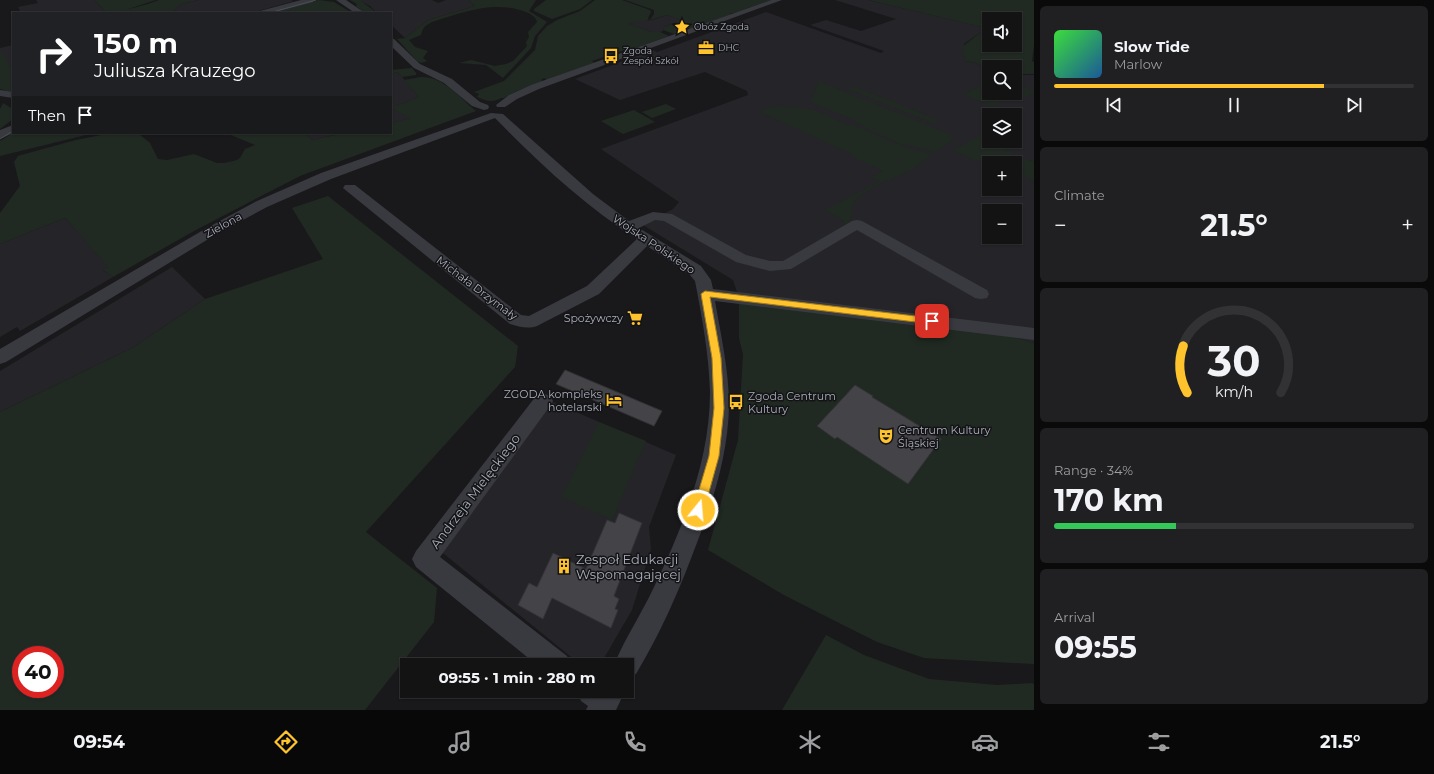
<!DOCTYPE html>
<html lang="en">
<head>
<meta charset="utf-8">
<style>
	:root { --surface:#131314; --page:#202022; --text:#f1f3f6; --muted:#9d9ea0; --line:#323234; --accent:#ffc32d }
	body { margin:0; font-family:Montserrat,sans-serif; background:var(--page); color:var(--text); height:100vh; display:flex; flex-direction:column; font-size:15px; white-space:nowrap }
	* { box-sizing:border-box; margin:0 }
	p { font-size:13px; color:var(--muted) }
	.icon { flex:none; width:22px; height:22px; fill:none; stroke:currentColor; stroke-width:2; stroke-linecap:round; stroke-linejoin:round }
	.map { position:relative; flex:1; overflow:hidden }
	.sheet { display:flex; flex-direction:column; gap:6px; padding:6px; background:#0a0a0b; width:400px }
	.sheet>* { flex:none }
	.hud { position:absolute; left:12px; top:12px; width:380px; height:122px; border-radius:0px; box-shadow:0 1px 3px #0004,0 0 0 1px var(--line); background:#202124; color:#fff; overflow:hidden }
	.tools { position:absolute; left:982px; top:12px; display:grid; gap:8px }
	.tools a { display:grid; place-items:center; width:40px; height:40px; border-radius:0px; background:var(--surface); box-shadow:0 1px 3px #0004,0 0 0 1px var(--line); font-size:20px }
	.speed { position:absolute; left:12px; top:646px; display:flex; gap:8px; font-size:20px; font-weight:700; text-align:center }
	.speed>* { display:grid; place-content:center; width:52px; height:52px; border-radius:50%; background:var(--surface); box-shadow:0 1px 3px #0004,0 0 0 1px var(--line); line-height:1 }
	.speed .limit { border:6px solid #d22; background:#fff; color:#111 }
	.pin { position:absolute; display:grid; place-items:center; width:34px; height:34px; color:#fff; margin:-17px; border-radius:8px; box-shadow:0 2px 6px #0006 }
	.me { position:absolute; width:44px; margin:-22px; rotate:17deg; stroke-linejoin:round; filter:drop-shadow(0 0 3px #0008) }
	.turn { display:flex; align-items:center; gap:14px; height:84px; padding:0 16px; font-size:18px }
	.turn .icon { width:52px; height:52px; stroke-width:2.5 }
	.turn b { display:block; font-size:28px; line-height:34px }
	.then { display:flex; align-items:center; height:38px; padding:0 16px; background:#0003; gap:8px; font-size:15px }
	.big { font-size:30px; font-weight:700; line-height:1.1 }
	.sheet .widget { flex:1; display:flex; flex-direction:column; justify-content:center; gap:6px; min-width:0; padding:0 14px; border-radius:6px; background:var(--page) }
	.sheet .dial { align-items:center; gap:0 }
	.dial svg { height:104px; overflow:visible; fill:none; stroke:var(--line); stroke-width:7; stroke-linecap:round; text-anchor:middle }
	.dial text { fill:var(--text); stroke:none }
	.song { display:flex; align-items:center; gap:12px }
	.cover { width:48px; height:48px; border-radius:6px; background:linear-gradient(135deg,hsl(120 70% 55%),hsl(210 70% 35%)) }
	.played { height:4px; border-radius:2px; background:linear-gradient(90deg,var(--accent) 75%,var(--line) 75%) }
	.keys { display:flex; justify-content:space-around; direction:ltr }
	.heat { display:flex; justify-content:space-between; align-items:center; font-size:22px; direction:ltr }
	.charge { height:6px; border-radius:3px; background:linear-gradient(90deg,#34c759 34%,var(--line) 0) }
	.trip { position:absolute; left:400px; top:658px; width:234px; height:40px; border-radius:0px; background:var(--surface); box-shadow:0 1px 3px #0004,0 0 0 1px var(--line); font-weight:700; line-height:40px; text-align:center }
	.tab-bar { display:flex; height:64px; justify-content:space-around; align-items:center; background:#080808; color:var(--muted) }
	.tab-bar .icon { width:28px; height:28px }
	.tab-bar .selected { color:var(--accent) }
	.tab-bar b { font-size:18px; color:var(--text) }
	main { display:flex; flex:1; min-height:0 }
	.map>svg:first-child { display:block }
	.built { fill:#252428; fill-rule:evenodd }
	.green { fill:#202a22; fill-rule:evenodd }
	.building { fill:#434348; stroke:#333237 }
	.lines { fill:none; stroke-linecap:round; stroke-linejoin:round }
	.minor { fill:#393a40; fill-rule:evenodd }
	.tram { stroke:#4c4e56; stroke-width:1 }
	.route { fill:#ffc32d; stroke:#a67f1d }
	.labels { text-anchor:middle; stroke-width:3; stroke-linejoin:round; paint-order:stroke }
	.far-poi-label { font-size:9px; fill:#aaaebc; stroke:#141416; text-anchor:start }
	.street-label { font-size:11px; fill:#aaaebc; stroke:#141416 }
	.poi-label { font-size:11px; fill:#aaaebc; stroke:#141416; text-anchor:end }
	.near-street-label { font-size:13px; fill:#aaaebc; stroke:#141416 }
	.near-poi-label { font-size:13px; fill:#aaaebc; stroke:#141416; text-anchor:start }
</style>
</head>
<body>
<main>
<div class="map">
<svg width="1034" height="710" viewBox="0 0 1034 710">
	<rect width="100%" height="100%" fill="#19191b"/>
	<path class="built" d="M 36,0 L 94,0 L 107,13 L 21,13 L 18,7 L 38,3 Z
		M 199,0 L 291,0 L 294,1 L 251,13 L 171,13 L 181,4 Z
		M 359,0 L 432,0 L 438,3 L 446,0 L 468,0 L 475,6 L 428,20 L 405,38 L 391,25 L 391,13 L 377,13 L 370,6 Z
		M 835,0 L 868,0 L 987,28 L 964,44 L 965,61 L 976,63 L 989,70 L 989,93 L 1015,93 L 1015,75 L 1034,75 L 1034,343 L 973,324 L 739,298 L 733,280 L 643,225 L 673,209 L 679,202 L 601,149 L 748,95 L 747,91 L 705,72 L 620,100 L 575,79 L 653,50 L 657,52 L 766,12 L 881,53 L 884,51 L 810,25 L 826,20 L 861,31 L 896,19 ZM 989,115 L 1015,115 L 1015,141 L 989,141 ZM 989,163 L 1015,163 L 1015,189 L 989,189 ZM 989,211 L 1015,211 L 1015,237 L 989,237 Z
		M 667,15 L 682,20 L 664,27 L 663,31 L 660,32 L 652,32 L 628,24 L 639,20 L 644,21 L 652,20 Z
		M 13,45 L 13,84 L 0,57 L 0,48 Z
		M 398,72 L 419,97 L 392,108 L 411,118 L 391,123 L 391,74 Z
		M 306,133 L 345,133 L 311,140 Z
		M 65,218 L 109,267 L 103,270 L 113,277 L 20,331 L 17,327 L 0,337 L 0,244 Z
		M 172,267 L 205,299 L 132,348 L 0,412 L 0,371 Z
		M 548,400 L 676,455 L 649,527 L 651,549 L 632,610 L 600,665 L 581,665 L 438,549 Z"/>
	<path class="green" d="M 94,0 L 156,0 L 125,10 L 148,4 L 159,0 L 199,0 L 181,4 L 171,13 L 112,13 L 117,11 L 107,13 Z
		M 319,0 L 334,2 L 352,13 L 321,12 L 271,13 Z
		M 350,0 L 360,0 L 377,13 L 364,13 L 356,6 L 357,4 Z
		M 468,0 L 536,0 L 529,11 L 547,22 L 535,36 L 531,48 L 503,78 L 486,65 L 459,63 L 471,60 L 495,66 L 506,64 L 513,61 L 527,46 L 526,42 L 529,37 L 528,32 L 537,22 C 536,17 531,14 526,12 C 495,0 463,12 432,22 C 425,26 423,27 421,35 L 409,40 L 415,47 L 428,51 L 423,58 L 427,61 L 421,63 L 417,61 L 397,39 L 405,38 L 428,20 L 475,6 Z
		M 546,0 L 592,0 L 580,9 L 552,19 L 534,11 L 534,9 Z
		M 595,0 L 622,0 L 650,10 L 651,12 L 648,18 L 649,20 C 642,23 637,20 629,24 L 652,32 L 660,32 L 669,36 L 627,51 L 624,50 L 592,61 L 594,63 L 547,80 L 544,78 L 541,80 L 543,81 L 517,91 L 504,98 L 501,98 C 493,103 486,101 477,97 L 479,94 L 474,92 L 504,81 L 535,50 L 538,36 L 547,26 L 557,20 L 580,11 Z
		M 625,0 L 771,0 L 734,13 L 730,13 L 732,14 L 690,29 L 675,22 L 681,20 L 667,15 L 650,20 L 654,14 L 654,10 Z
		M 868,0 L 1034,0 L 1034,46 L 1032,61 L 1034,62 L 1034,74 L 1015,74 L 1015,67 L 989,67 L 989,70 L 976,63 L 965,61 L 962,47 L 986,28 ZM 989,19 L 1015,19 L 1015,45 L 989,45 Z
		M 672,24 L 687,30 L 674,34 L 663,30 L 664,27 Z
		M 0,51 L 2,52 L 13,74 L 13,93 L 0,89 Z
		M 412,68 L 416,73 L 416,75 L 402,77 L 398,72 L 391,74 L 391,70 Z
		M 421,77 C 443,76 460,98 476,111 L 300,176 L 194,231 L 113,277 L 103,270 L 108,267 L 65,218 L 0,244 L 0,213 L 20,186 L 14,162 L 18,156 L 32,152 L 76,140 L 111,133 L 139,134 L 150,143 L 158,159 L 167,160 L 194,154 L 217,163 L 224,163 L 237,160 L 240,158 L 245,149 L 255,145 L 226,133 L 306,133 L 311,140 L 345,133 L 391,133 L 391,123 L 410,118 L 391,108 L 419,97 L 404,80 Z
		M 819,81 L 950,134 L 954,139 L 936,152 L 899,143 L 865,128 L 863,125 L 855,122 L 856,121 L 810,102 L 819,83 L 816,82 Z
		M 989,84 L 989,93 L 1015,93 L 1015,84 L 1032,90 L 1034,93 L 1024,98 L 1015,97 L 992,106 L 963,95 L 981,85 Z
		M 846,86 L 849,88 L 853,86 L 939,120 L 932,123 L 844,87 Z
		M 3,103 L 13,109 L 13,119 L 0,129 L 0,109 Z
		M 666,104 L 676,109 L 652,118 L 642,112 Z
		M 776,106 L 812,109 L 849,125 L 852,124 L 902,146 L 932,154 C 924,160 917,167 909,171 C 892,179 872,186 857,198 C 848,205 856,218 846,225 L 843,220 L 824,210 L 880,181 L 872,177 L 883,171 L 852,157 L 852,155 L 843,150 L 760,112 L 767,108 Z
		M 634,110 L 655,122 L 623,134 L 601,121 Z
		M 989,131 L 989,140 L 986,142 L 1015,154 L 1000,163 L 989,163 L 989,166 L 952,150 Z
		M 13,133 L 94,133 L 0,156 L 0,141 Z
		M 1021,157 L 1034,162 L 1034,181 L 1015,172 L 1015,163 L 1011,163 Z
		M 328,196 L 518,346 L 515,367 L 366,532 L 437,588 L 434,622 L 365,710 L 0,710 L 0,412 L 132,348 L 205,299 L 323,259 L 292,208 ZM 21,655 L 55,655 L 55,689 L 21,689 Z
		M 739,298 L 973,324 L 1034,343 L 1034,664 L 924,658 L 877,642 L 835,621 L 782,594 L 708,550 L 738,440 L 743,354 L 739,338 Z
		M 599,422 L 646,441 L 612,520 L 561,497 Z
		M 826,635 L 864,655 L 929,679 L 997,685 L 1032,683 L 1034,684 L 1034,710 L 782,710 Z"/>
	<path class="building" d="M 565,370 L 662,411 L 654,426 L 556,384 Z
		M 855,385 L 873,396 L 872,397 L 941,439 L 908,484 L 837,437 L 835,439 L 817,426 Z
		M 619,513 L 642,523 L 614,596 L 619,599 L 615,609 L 618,610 L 611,628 L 552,598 L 543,619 L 518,605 L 529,583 L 537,587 L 553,553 L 586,569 L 607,520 L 615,523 Z"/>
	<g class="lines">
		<path class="minor" d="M 301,0 L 314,0 L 313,2 L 272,13 L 259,13 L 260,11 Z
			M 336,0 L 346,0 L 365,13 L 355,13 Z
			M 771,0 L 782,0 L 539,89 L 517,99 L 505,107 L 497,107 L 496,105 L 509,95 L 531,85 Z
			M 391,38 L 394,39 L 420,64 L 452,79 L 480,102 L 488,105 L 489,107 L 488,109 L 484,110 L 472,106 L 444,83 L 414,68 L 391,46 Z
			M 0,90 L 13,92 L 13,98 L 0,96 Z
			M 491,113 L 503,114 L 593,194 L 629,221 L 653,212 L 672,214 L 746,255 L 770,261 L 783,261 L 852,221 L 857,220 L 862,221 L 987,290 L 989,294 L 987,298 L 981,299 L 975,298 L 857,230 L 791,269 L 770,271 L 736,262 L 664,221 L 655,220 L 639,228 L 701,266 L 711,280 L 713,289 L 1034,328 L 1034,340 L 715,301 C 721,336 729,370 729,406 C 728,455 713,502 695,548 C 679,591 660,634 636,674 L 627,678 L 627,665 L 614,665 C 625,638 642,613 654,587 C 683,527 710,460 710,392 C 709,355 702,317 695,281 L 689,274 L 647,246 L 599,294 L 537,326 C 528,329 519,327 510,324 L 343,188 L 345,185 L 355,185 L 521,315 L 529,316 L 587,286 L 637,239 C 585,206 538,162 495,118 L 331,179 L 267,207 L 215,235 L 6,362 L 0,364 L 0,349 L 205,229 L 257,201 L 321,173 Z
			M 13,125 L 13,133 L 0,139 L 0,130 Z
			M 543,393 L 550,396 L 553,401 L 550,406 L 440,557 L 567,656 L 571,665 L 537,665 L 416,567 L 412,559 L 416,551 L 536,396 Z
			M 577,691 L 625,691 L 616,710 L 586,710 L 588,706 L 581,701 Z"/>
		<path class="tram" d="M 269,13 L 316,0
			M 0,139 L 13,131"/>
	</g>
	<path class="route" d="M 705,291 L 932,318 L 936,321 L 932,324 L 710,297 L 721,358 L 724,408 L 719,456 L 704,510 L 702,514 L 698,516 L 694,514 L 693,510 L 709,456 L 714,408 L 712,358 L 701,294 Z"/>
	<defs>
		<symbol id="sight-bare" viewBox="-9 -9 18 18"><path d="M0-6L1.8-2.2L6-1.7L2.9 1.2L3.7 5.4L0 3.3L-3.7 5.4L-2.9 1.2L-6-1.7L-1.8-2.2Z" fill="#ffc32d" stroke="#141416" stroke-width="2.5" paint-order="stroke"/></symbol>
		<symbol id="office-bare" viewBox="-9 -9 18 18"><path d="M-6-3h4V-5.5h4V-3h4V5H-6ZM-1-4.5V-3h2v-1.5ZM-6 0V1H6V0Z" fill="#ffc32d" stroke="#141416" stroke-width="2.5" paint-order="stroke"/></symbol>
		<symbol id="bus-bare" viewBox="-9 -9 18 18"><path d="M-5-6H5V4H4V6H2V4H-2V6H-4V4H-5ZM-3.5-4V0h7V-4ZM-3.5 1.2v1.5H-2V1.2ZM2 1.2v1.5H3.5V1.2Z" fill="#ffc32d" stroke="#141416" stroke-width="2.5" paint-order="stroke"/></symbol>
		<symbol id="supermarket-bare" viewBox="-9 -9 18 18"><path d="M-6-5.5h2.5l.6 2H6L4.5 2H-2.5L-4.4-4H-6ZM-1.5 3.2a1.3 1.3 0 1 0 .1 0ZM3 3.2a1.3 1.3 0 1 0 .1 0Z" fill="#ffc32d" stroke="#141416" stroke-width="2.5" paint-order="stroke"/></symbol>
		<symbol id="hotel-bare" viewBox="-9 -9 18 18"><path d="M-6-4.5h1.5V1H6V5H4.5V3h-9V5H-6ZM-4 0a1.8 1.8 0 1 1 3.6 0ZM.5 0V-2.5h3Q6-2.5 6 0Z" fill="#ffc32d" stroke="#141416" stroke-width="2.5" paint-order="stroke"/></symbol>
		<symbol id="theatre-bare" viewBox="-9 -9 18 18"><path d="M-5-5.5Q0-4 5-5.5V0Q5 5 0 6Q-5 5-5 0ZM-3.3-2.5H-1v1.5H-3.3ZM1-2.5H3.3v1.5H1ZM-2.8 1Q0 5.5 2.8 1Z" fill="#ffc32d" stroke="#141416" stroke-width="2.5" paint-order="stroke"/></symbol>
		<symbol id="building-bare" viewBox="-9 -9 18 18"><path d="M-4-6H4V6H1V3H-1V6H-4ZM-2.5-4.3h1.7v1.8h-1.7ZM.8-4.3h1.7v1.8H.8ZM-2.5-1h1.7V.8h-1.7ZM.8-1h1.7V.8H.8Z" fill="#ffc32d" stroke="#141416" stroke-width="2.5" paint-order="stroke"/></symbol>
	</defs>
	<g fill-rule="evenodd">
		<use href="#sight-bare" x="671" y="16" width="22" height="22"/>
		<use href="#office-bare" x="695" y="37" width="22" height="22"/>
		<use href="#bus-bare" x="600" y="45" width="22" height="22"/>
		<use href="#supermarket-bare" x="624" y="307" width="22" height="22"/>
		<use href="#hotel-bare" x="603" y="389" width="22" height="22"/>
		<use href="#bus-bare" x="725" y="391" width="22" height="22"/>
		<use href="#theatre-bare" x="875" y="425" width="22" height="22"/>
		<use href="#building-bare" x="553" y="555" width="22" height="22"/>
	</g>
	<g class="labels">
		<g class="far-poi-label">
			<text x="694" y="30">Obóz Zgoda</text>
			<text x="718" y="51">DHC</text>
			<text x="623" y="54">Zgoda<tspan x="623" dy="10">Zespół Szkół</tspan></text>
		</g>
		<g class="street-label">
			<text transform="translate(223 225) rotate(-29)" y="4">Zielona</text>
			<text transform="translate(654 244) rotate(34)" y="4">Wojska Polskiego</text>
			<text transform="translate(477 288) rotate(37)" y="4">Michała Drzymały</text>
		</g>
		<g class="poi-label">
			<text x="623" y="322">Spożywczy</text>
			<text x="602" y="398">ZGODA kompleks<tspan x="602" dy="13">hotelarski</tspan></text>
			<text x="748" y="400" text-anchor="start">Zgoda Centrum<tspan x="748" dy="13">Kultury</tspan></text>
			<text x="898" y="434" text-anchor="start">Centrum Kultury<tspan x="898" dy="13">Śląskiej</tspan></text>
		</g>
		<g class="near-street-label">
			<text transform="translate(475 491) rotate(-53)" y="5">Andrzeja Mielęckiego</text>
		</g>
		<g class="near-poi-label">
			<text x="576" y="564">Zespoł Edukacji<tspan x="576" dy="15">Wspomagającej</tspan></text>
		</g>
	</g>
</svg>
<div class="tools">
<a><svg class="icon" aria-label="sound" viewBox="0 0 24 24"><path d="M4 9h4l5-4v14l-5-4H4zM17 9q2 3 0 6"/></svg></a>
<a><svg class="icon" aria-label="search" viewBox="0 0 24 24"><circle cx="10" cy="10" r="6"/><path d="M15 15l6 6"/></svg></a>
<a><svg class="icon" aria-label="layers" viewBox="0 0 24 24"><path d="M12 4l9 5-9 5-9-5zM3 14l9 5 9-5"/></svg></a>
<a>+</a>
<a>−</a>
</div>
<div class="speed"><div class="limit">40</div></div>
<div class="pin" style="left:932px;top:321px;background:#d93025"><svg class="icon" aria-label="arrive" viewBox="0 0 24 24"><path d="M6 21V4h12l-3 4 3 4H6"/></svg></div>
<svg class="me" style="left:698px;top:510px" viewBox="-20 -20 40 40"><circle r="17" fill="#ffc32d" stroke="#fff" stroke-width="3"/><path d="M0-11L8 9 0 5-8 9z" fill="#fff"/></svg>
<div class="trip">09:55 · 1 min · 280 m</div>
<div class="hud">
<div class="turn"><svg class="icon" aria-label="right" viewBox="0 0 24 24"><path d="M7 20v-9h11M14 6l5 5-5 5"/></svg><div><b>150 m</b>Juliusza Krauzego</div></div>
<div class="then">Then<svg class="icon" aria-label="arrive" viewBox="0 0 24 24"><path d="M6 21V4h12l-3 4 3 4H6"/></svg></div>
</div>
</div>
<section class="sheet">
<div class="widget">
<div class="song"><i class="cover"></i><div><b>Slow Tide</b><p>Marlow</p></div></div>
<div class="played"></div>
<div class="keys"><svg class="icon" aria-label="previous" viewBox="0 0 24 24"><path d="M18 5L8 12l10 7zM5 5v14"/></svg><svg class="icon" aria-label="pause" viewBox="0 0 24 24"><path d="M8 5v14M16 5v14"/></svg><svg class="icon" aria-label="next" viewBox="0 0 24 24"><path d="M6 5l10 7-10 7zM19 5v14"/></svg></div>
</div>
<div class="widget"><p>Climate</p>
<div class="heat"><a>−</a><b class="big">21.5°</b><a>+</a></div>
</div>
<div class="widget dial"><svg viewBox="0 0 100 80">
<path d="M14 69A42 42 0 1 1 86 69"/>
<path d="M14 69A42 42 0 0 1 11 33" stroke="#ffc32d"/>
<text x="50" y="56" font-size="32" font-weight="700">30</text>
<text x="50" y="72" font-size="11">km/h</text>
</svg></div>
<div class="widget"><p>Range · 34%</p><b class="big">170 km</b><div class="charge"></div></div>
<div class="widget"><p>Arrival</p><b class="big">09:55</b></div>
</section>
</main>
<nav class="tab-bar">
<b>09:54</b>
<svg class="icon selected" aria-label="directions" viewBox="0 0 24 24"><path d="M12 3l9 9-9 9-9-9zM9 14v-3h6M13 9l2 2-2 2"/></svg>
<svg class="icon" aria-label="music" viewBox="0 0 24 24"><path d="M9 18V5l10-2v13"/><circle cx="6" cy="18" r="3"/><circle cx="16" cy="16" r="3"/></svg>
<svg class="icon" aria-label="phone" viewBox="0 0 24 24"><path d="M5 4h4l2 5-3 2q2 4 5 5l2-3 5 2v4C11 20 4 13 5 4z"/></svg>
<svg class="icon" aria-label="climate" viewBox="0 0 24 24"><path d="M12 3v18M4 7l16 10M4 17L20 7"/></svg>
<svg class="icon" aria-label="car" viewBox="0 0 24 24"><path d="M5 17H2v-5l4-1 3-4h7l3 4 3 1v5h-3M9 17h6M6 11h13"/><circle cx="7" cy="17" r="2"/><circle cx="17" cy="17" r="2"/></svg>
<svg class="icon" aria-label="filters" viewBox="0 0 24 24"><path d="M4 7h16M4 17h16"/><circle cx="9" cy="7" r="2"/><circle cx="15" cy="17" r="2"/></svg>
<b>21.5°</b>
</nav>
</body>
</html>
